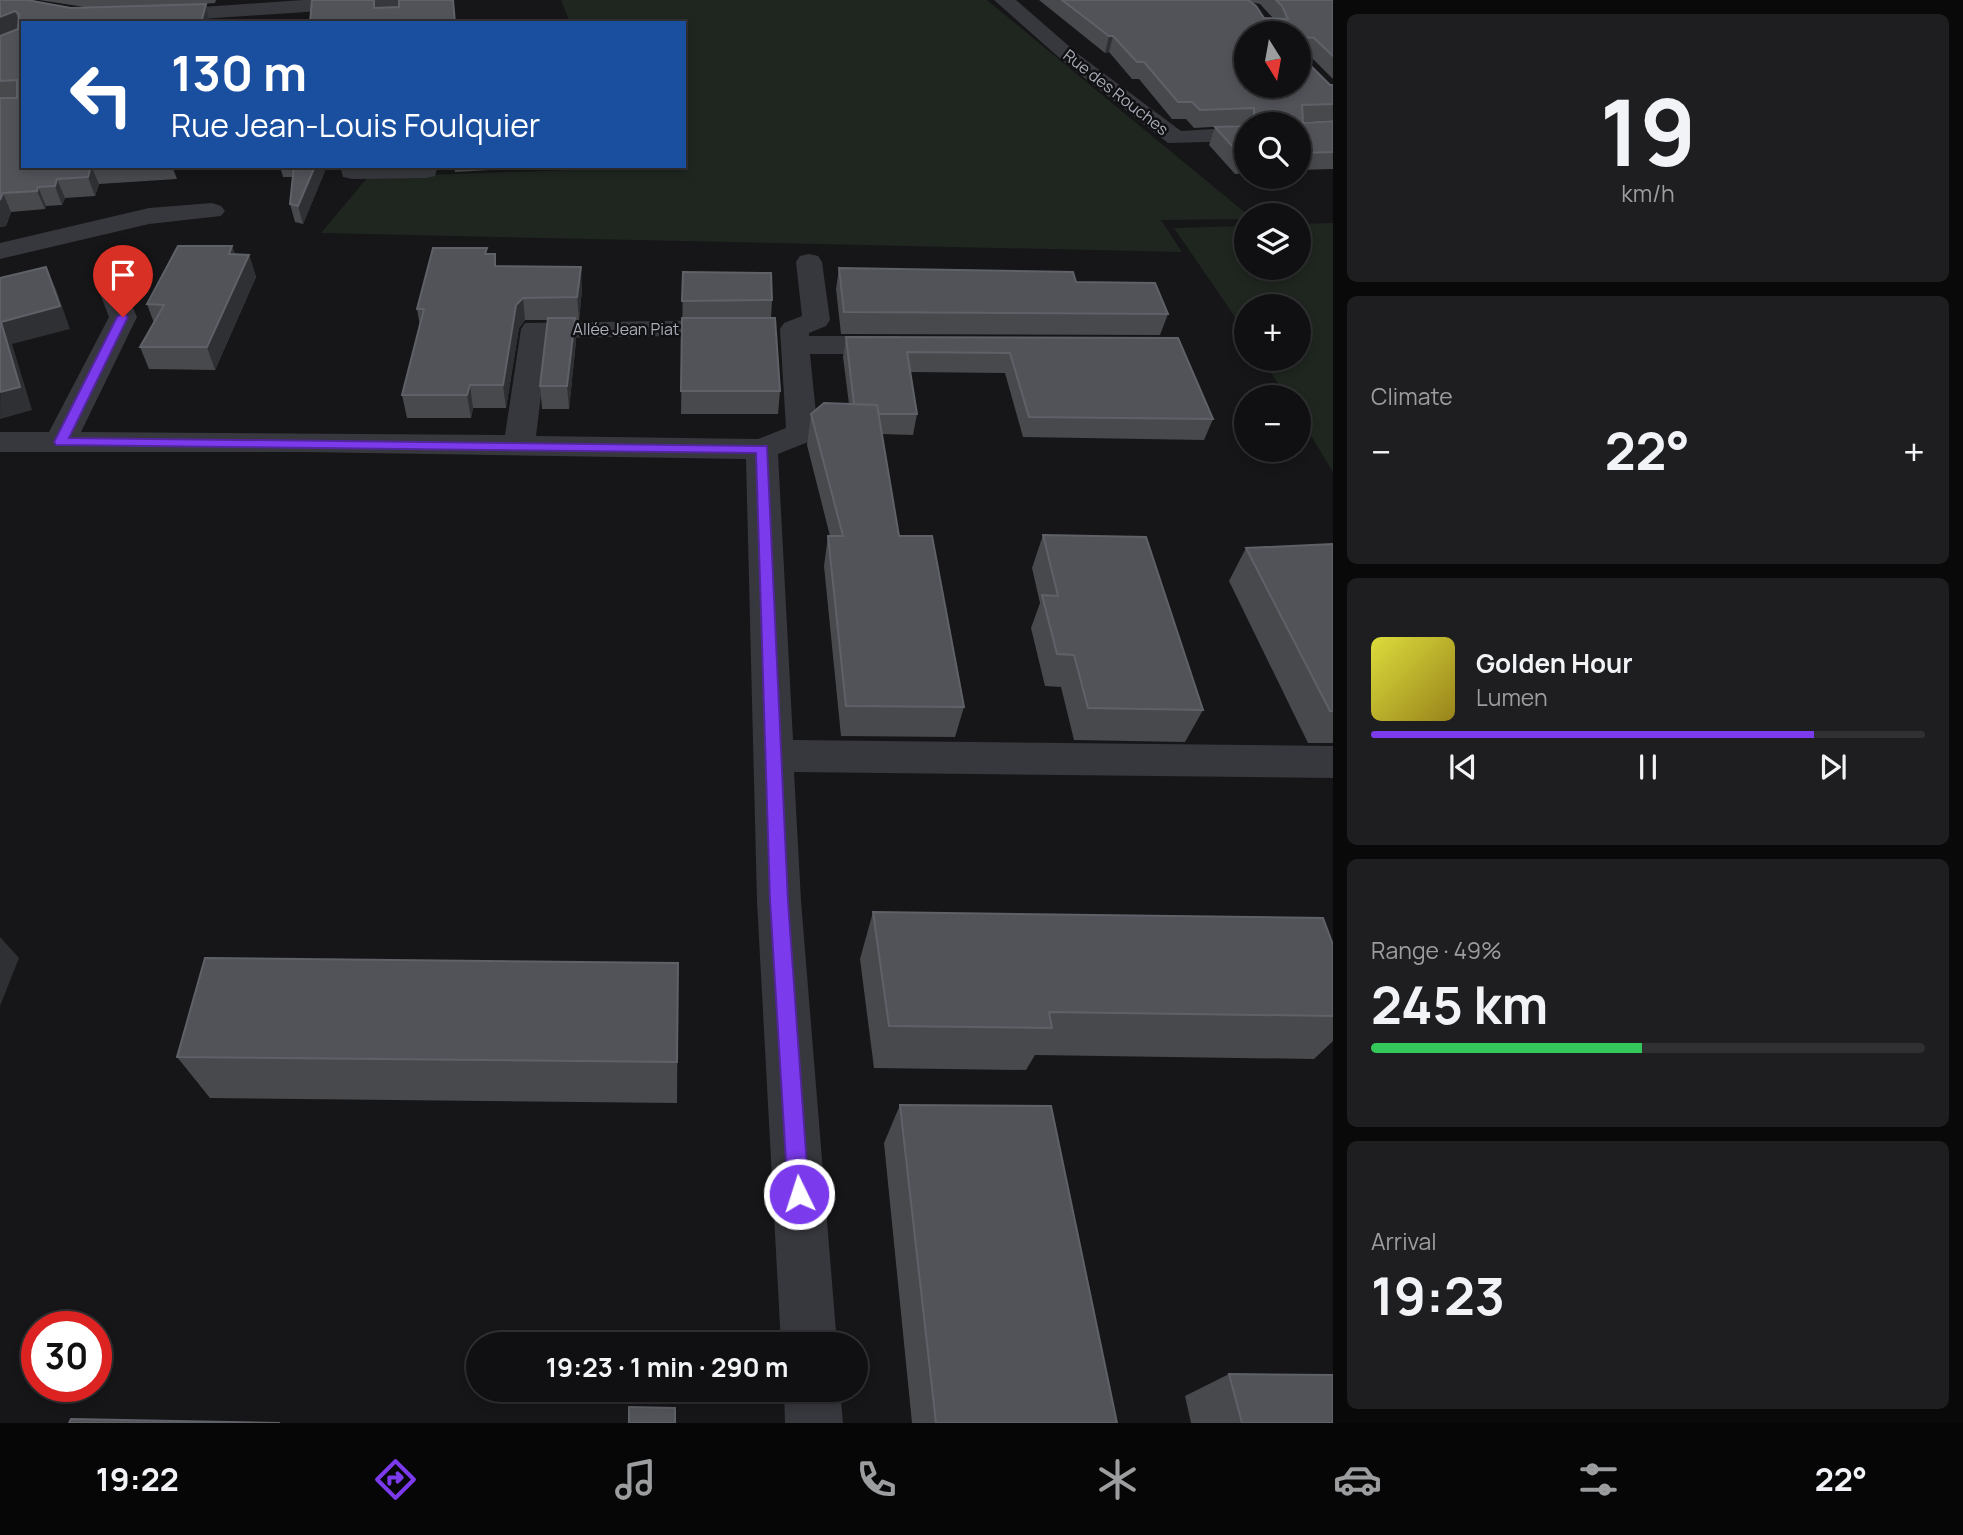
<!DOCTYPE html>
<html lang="en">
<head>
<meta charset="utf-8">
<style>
	:root { --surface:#101012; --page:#1e1e20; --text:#f1f3f6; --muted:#9c9d9f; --line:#303032; --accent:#7c3aed }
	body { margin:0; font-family:Manrope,sans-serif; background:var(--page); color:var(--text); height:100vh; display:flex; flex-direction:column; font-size:26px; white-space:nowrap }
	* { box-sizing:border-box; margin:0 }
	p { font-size:23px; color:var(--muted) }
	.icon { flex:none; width:38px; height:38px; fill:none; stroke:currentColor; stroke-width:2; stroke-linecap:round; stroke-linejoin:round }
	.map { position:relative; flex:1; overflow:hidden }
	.drawer { display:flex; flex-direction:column; gap:14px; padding:14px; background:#09090a; width:630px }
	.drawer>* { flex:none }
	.banner { position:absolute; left:21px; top:21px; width:665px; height:147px; border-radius:0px; box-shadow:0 4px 10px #0003,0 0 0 2px var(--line); background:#1a4fa0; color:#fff; overflow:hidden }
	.needle { width:46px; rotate:169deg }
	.fabs { position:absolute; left:1234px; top:21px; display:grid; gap:14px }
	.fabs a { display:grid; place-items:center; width:77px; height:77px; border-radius:50%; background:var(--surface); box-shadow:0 4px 10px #0003,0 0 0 2px var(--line); font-size:35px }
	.speed { position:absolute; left:21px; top:1311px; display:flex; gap:14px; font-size:35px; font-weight:700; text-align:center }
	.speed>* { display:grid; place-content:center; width:91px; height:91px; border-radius:50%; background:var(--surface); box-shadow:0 4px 10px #0003,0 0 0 2px var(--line); line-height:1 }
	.speed .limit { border:10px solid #d22; background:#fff; color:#111 }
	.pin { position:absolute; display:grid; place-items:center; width:60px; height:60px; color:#fff; margin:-72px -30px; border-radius:50% 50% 50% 0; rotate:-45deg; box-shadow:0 0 7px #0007 }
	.pin .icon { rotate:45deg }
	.me { position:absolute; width:77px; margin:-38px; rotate:356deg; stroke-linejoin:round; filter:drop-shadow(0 0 5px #0008) }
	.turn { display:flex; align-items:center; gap:24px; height:147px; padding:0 35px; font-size:32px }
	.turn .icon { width:91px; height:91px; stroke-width:2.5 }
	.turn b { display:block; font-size:49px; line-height:60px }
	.big { font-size:52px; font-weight:700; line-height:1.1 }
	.drawer .widget { flex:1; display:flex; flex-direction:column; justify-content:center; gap:10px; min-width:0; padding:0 24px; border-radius:10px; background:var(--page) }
	.drawer .dial { align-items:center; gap:0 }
	.dial b { font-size:91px; line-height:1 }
	.song { display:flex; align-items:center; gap:21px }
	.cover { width:84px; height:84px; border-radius:10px; background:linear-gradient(135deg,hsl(60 70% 55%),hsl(50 70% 35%)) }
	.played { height:7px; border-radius:4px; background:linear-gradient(90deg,var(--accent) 80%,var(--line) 80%) }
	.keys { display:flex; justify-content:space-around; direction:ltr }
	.heat { display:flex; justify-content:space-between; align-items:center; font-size:38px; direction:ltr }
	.charge { height:10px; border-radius:5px; background:linear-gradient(90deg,#34c759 49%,var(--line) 0) }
	.trip { position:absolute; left:466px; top:1332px; width:402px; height:70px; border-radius:35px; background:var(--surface); box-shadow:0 4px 10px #0003,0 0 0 2px var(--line); font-weight:700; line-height:70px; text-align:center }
	.dock { display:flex; height:112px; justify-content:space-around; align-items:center; background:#060607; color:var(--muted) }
	.dock .icon { width:49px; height:49px }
	.dock .current { color:var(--accent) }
	.dock b { font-size:32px; color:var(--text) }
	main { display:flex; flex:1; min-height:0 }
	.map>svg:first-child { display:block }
	.green { fill:#1e261f }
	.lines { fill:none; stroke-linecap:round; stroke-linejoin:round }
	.minor { fill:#37383d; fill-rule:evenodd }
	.wall { fill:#47494d; fill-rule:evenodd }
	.shaded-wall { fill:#2f3033 }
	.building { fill:#525359; stroke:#5f6168; stroke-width:2; fill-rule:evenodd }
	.route { fill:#7c3aed; stroke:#51269a; stroke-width:2 }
	.labels { text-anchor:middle; stroke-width:5; stroke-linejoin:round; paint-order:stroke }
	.far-street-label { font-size:16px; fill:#a8adb8; stroke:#111113 }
</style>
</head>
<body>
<main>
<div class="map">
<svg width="1333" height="1423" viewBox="0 0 1333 1423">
	<rect width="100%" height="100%" fill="#161618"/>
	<path class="green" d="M 561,0 L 987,0 L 1248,215 L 1246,219 L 1161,220 L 1182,252 L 321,233 L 368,177 L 684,166 L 684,23 L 570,23 Z
		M 1333,223 L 1333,472 L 1299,416 L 1298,397 L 1287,397 L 1262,359 L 1298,359 L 1298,306 L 1246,306 L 1246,333 L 1174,228 L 1246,226 L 1246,268 L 1298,268 L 1299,224 Z"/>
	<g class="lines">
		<path class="minor" d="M 303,0 L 399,0 L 399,23 L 379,23 L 379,7 L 158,22 L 148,16 L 158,10 Z
			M 994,0 L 1016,0 L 1078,54 L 1181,131 L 1246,127 L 1246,141 L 1168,143 L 1064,62 Z
			M 340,166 L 438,166 L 435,176 L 426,178 L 352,179 L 343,177 Z
			M 212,203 L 221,206 L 225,211 L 221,216 L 149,224 L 0,259 L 0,243 L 149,208 Z
			M 809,254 L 818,256 L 822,262 L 830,320 L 826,326 L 809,333 L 809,336 L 897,336 L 907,339 L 911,345 L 907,351 L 897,354 L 810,354 L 818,433 L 813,440 L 778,454 L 793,740 L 1333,746 L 1333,778 L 794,772 L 801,901 L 837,1344 L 781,1344 L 757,901 L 746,459 L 303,452 L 0,452 L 0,432 L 49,432 L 109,317 L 94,278 L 97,272 L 117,272 L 120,278 L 137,317 L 81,432 L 505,435 L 521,329 L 525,323 L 732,320 L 742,323 L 746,329 L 742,335 L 548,338 L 536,436 L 758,439 L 786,428 L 780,329 L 784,323 L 802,316 L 796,262 L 800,256 Z
			M 784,1390 L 840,1390 L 843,1423 L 785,1423 Z"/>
	</g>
	<path class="wall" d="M 0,0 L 71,8 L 91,8 L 39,0 L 216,0 L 215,3 L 203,4 L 206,4 L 210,23 L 23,23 L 23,166 L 172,166 L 177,179 L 99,184 L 95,196 L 65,198 L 62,205 L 46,206 L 45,209 L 11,212 L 6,226 L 0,227 Z
		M 1039,0 L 1333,0 L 1333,79 L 1308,54 L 1303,54 L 1303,58 L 1330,85 L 1333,85 L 1333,120 L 1303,122 L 1303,123 L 1333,121 L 1333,169 L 1298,170 L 1298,124 L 1246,124 L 1246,125 L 1194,128 L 1186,119 L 1172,119 L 1139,79 L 1132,79 L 1109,52 L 1105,53 ZM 1250,2 L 1260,4 L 1273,18 L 1264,18 Z
		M 1246,126 L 1246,173 L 1235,174 L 1209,145 L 1215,127 Z
		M 280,166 L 327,166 L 303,224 L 295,222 L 290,204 L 293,177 L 283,177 Z
		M 454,166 L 490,166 L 491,170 L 455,172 Z
		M 232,246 L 235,254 L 249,255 L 256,277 L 215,370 L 149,369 L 140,347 L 154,323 L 147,304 Z
		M 487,254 L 496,266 L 582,289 L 579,320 L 575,320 L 576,341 L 569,409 L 542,409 L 540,386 L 548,320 L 525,320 L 519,328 L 506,408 L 473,408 L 471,418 L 407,418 L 402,395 L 420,326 L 417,309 Z
		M 839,268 L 1076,282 L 1168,314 L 1160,335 L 841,334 L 836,289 Z
		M 683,272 L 772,300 L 771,318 L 780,391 L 778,414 L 681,414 Z
		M 846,337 L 1178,338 L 1213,419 L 1204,440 L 1023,437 L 1005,373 L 910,372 L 917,414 L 913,435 L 882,434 L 899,536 L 964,707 L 955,737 L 841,736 L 824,566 L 828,536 L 830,536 L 807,445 L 811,414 L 849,404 L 843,357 Z
		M 1043,535 L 1203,710 L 1185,742 L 1074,740 L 1061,687 L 1045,686 L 1031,628 L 1040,603 L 1032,568 Z
		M 1333,544 L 1333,743 L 1308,743 L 1229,581 L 1246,548 Z
		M 873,912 L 1333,945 L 1333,1041 L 1314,1059 L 1035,1055 L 1026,1070 L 874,1068 L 860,959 Z
		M 678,963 L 677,1103 L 210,1098 L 177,1057 Z
		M 900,1105 L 1117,1423 L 912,1423 L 884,1143 Z
		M 1229,1374 L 1333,1423 L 1191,1423 L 1185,1396 Z"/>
	<path class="shaded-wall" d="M 206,4 L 210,23 L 201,23 Z
		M 15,11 L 22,29 L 0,38 L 0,17 Z
		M 1109,36 L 1113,36 L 1109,52 L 1105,53 Z
		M 91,166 L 99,184 L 95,196 L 88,177 Z
		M 315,166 L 327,166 L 303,224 L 298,206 Z
		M 57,179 L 65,198 L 62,205 L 55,186 Z
		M 38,187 L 46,206 L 45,209 L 37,191 Z
		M 3,193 L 11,212 L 6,226 L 0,227 L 0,200 Z
		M 232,246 L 239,268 L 229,254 Z
		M 249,255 L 256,277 L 215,370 L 207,347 Z
		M 46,267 L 56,289 L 70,329 L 12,344 L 32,410 L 0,419 L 1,322 Z
		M 581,267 L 582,289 L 579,320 L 577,297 Z
		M 523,298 L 525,320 L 519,328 L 506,408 L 503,385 L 516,305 Z
		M 575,318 L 576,341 L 569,409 L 567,386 Z
		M 470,385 L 473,408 L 471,418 L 467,395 Z
		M 0,937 L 19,958 L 0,1006 Z"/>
	<path class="building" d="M 0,0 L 27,0 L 71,8 L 206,4 L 201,23 L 23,23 L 23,166 L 91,166 L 88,177 L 57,179 L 55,186 L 38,187 L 37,191 L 3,193 L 0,200 L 0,98 L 17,98 L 17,80 L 0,81 L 0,36 L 18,29 L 19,14 L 15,11 L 0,17 Z
		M 312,0 L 374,0 L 374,8 L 399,7 L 399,0 L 453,0 L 455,23 L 310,23 Z
		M 1062,0 L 1248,0 L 1256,6 L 1264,18 L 1288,19 L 1282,6 L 1276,0 L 1333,0 L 1333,56 L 1314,38 L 1303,37 L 1303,58 L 1330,85 L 1333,85 L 1333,104 L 1302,105 L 1303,123 L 1333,121 L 1333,152 L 1298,153 L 1298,124 L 1254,124 L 1254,108 L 1200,110 L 1192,102 L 1178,102 L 1144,62 L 1137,62 L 1113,36 L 1109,36 ZM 1246,33 L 1298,33 L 1298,86 L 1246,86 Z
		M 1246,126 L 1246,156 L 1241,156 L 1215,127 Z
		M 294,166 L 315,166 L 298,206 L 290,204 Z
		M 178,246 L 232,246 L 229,254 L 249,255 L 207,347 L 140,347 L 164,305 L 147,304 Z
		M 433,248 L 487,248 L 485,254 L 495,254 L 495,266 L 581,267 L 577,297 L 523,298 L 516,305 L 503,385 L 470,385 L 467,395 L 402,395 L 424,309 L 417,309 Z
		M 46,267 L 60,306 L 1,322 L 20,387 L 0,392 L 0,278 Z
		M 839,268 L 1073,272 L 1076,282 L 1155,283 L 1168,314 L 844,312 Z
		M 683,272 L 771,273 L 772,300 L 682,301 Z
		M 548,318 L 575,318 L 567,386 L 540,386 Z
		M 682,318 L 775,318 L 780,391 L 681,391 Z
		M 846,337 L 1178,338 L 1213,419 L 1029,417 L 1010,353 L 907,352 L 917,414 L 879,414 L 877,405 L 854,404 Z
		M 824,403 L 877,405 L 899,536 L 932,536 L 964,707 L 846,706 L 828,536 L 843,536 L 811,414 Z
		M 1043,535 L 1146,537 L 1203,710 L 1088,708 L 1074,655 L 1057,654 L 1042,595 L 1058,596 Z
		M 1333,544 L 1333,711 L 1330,711 L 1246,548 Z
		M 873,912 L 1323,918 L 1333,945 L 1333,1016 L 1049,1012 L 1052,1028 L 889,1026 Z
		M 205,958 L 678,963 L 677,1062 L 177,1057 Z
		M 900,1105 L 1051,1106 L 1117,1423 L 936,1423 Z
		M 1229,1374 L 1333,1375 L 1333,1423 L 1242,1423 Z
		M 629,1407 L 675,1408 L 675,1423 L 629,1423 Z
		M 71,1419 L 280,1423 L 69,1423 Z"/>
	<path class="route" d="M 123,313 L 128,317 L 69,438 L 767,446 L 788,901 L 809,1194 L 806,1201 L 799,1204 L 791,1201 L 788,1194 L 770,901 L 756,453 L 56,445 L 54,442 L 117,317 Z"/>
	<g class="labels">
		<g class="far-street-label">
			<text transform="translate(1116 92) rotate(38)" y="6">Rue des Rouches</text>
			<text x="626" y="335">Allée Jean Piat</text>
		</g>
	</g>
</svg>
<div class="fabs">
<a><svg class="needle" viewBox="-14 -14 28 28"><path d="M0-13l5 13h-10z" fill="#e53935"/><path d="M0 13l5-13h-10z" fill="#9c9d9f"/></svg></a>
<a><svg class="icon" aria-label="search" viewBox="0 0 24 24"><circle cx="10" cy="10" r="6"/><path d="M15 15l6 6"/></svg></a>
<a><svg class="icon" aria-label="layers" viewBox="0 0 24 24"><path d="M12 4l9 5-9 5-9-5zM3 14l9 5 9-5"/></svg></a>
<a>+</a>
<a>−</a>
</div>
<div class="speed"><div class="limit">30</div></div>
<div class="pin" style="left:123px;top:317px;background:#d93025"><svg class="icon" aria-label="arrive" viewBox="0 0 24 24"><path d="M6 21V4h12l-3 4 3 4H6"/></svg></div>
<svg class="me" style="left:799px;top:1194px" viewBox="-20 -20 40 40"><circle r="17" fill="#7c3aed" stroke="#fff" stroke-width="3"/><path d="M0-11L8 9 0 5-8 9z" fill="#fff"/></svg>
<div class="trip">19:23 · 1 min · 290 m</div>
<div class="banner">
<div class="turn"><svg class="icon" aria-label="left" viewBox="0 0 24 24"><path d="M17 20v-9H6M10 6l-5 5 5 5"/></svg><div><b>130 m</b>Rue Jean-Louis Foulquier</div></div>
</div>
</div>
<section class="drawer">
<div class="widget dial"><b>19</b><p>km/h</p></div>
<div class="widget"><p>Climate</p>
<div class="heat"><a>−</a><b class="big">22°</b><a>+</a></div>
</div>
<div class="widget">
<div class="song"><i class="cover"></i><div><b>Golden Hour</b><p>Lumen</p></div></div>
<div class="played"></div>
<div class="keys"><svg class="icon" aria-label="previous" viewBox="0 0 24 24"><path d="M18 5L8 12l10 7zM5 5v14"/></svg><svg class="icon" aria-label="pause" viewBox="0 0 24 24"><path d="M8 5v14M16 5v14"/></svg><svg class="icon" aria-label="next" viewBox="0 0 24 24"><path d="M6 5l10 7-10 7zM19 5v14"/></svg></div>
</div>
<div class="widget"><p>Range · 49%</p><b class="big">245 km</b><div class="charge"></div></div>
<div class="widget"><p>Arrival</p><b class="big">19:23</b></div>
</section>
</main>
<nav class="dock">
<b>19:22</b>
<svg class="icon current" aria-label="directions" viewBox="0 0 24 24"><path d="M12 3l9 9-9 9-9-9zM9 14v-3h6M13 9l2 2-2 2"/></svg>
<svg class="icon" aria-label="music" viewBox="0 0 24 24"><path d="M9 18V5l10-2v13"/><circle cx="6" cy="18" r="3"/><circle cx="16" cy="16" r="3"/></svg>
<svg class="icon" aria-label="phone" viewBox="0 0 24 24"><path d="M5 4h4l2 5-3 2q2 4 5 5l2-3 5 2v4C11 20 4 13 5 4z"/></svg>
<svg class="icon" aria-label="climate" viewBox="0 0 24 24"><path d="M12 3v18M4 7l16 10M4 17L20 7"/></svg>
<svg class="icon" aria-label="car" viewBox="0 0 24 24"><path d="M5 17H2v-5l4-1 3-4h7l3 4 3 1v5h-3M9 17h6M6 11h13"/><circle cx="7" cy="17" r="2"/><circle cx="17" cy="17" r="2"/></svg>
<svg class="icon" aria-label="filters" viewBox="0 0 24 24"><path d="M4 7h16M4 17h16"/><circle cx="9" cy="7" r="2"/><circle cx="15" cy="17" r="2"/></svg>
<b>22°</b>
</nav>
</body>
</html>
